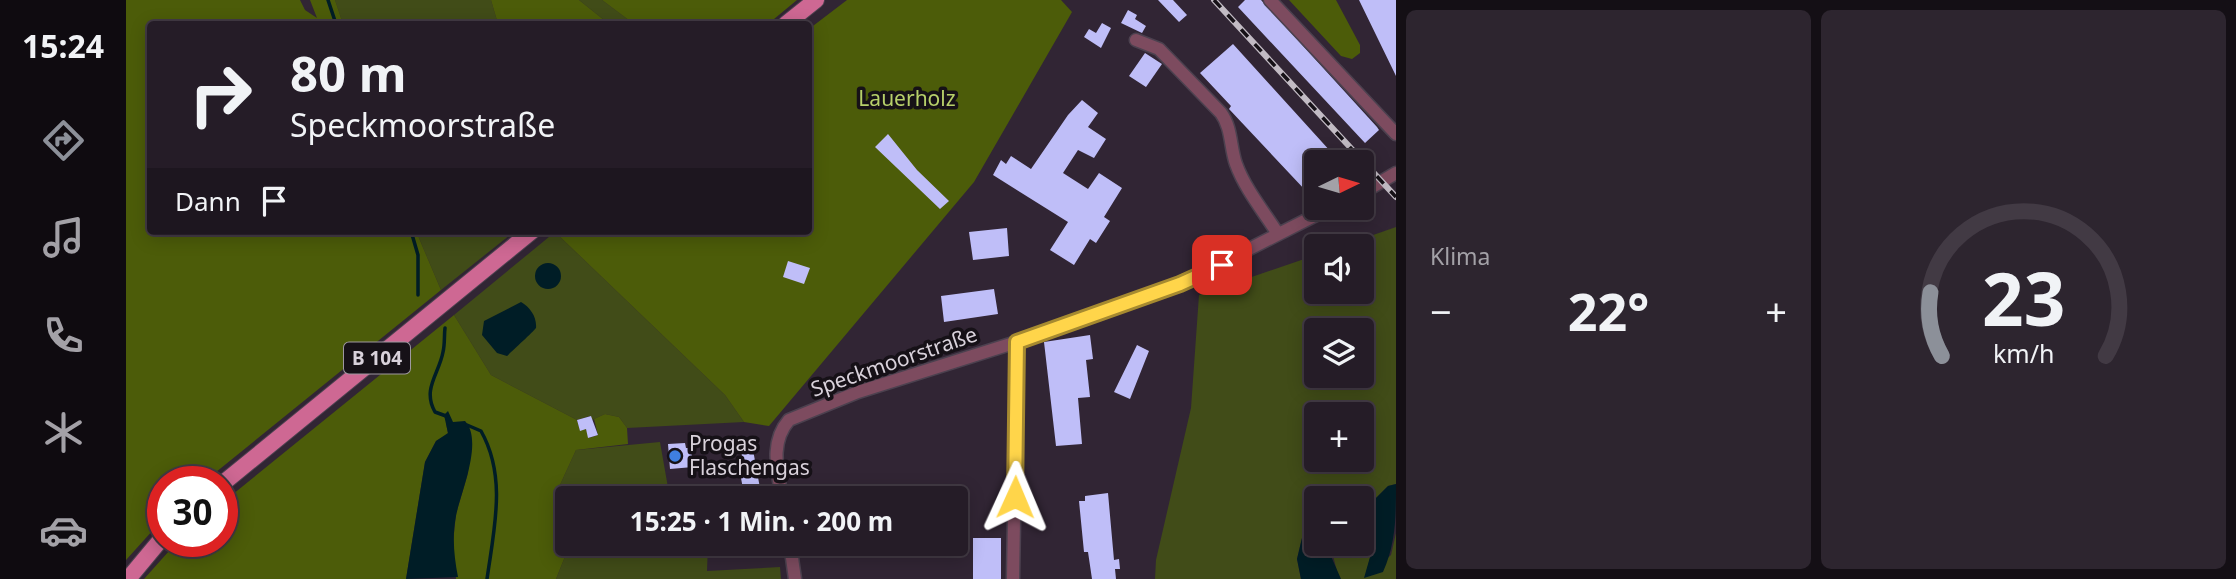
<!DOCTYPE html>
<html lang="de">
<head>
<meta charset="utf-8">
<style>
	:root { --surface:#251c27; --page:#2d252f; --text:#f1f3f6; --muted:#a3a1a7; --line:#423a44; --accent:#8c9099 }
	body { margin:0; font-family:"Noto Sans",sans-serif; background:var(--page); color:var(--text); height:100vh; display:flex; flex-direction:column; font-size:26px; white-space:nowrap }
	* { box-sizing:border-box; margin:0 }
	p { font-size:23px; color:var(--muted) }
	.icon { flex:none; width:38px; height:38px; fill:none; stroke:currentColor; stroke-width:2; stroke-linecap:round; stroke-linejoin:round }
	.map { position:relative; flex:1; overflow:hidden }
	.details { display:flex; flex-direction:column; gap:10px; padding:10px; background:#140f15; width:840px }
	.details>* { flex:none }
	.hud { position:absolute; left:21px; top:21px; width:665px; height:214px; border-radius:7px; box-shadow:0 4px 18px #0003,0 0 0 2px var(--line); background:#251c27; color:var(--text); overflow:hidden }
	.needle { width:46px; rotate:85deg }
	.fabs { position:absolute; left:1178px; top:150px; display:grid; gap:14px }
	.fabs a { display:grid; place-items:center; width:70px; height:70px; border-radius:7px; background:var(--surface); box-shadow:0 4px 18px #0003,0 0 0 2px var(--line); font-size:35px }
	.speed { position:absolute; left:21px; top:466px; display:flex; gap:14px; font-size:35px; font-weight:700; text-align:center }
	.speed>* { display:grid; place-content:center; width:91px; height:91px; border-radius:50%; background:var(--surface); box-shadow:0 4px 18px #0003,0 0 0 2px var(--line); line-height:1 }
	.speed .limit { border:10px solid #d22; background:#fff; color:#111 }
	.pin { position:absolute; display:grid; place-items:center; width:60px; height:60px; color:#fff; margin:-30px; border-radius:14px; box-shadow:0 4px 10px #0006 }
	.me { position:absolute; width:77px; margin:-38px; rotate:1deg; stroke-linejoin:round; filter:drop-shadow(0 0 5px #0008) }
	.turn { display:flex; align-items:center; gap:24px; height:147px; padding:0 28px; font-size:32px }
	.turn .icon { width:91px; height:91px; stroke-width:2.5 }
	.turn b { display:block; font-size:49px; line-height:60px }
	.then { display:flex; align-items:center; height:66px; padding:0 28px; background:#0003; gap:14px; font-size:26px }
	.big { font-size:52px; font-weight:700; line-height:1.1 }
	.details .widget { flex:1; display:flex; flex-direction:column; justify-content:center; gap:10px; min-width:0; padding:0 24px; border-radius:10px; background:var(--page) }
	.details .dial { align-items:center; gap:0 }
	.dial svg { height:182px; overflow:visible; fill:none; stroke:var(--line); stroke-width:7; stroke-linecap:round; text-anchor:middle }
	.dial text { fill:var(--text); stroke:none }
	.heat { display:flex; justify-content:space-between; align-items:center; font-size:38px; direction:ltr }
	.details .tiles { flex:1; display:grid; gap:10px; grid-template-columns:repeat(2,1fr) }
	.trip { position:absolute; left:429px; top:486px; width:413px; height:70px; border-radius:7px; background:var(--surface); box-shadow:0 4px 18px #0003,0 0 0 2px var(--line); font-weight:700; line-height:70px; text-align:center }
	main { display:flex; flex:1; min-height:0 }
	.dock { display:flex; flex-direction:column; width:126px; justify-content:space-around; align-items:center; background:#0f0b10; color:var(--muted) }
	.dock .icon { width:49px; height:49px }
	.dock .current { color:var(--accent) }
	.dock b { font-size:32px; color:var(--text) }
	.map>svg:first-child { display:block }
	.green { fill:#414c18; fill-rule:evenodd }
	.forest { fill:#4c5c09 }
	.water { fill:#001d26 }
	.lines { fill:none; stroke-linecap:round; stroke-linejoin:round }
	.stream { stroke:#001d26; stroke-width:3.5 }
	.building { fill:#bfbef8 }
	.minor-casing { stroke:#4c414f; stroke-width:15 }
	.major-casing { stroke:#4c414f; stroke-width:18 }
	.minor { stroke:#7d4b5f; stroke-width:12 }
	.major { stroke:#ce6893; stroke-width:16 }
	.rail-casing { stroke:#c2bbc4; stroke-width:6 }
	.rail { stroke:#161117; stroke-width:3.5; stroke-dasharray:10; stroke-linecap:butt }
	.route-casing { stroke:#a68a30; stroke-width:18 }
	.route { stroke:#ffd54a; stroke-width:12 }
	.shop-dot { fill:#3f7fe0; stroke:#161117; stroke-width:2.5 }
	.labels { text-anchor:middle; stroke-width:7; stroke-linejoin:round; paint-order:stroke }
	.shield { fill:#161117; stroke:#9e98a0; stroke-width:2 }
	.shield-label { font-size:19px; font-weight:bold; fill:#d9d2db }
	.park-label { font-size:21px; fill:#b7d06a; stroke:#161117 }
	.street-label { font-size:21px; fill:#d9d2db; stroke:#161117 }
	.poi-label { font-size:21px; fill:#d9d2db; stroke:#161117; text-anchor:start }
</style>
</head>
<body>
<main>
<nav class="dock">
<b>15:24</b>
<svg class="icon current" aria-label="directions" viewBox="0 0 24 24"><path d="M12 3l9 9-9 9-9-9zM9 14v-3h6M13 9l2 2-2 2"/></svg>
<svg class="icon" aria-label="music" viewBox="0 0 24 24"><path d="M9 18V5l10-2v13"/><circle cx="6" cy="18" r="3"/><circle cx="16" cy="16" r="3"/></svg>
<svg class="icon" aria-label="phone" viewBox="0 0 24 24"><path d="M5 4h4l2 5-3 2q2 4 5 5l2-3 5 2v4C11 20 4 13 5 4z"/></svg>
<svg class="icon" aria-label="climate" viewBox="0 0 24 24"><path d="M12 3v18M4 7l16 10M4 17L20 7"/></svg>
<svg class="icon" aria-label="car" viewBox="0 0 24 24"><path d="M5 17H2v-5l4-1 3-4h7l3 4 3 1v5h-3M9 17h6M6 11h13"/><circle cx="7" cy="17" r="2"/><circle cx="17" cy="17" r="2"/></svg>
</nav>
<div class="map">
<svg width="1270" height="579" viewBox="0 0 1270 579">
	<rect width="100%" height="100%" fill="#312534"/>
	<path class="green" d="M 209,0 L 365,0 L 372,24 L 217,24 Z
		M 453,0 L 476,0 L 508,24 L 483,24 Z
		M 1270,227 L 1270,484 L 1262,486 L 1236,512 L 1236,499 L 1190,499 L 1190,517 L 1181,517 L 1171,559 L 1175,579 L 1029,579 L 1030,560 L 1065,408 L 1073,295 L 1190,255 L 1190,292 L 1236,292 L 1236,247 L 1213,247 ZM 1190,331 L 1236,331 L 1236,376 L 1190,376 ZM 1190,415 L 1236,415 L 1236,460 L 1190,460 Z
		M 290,231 L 389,231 L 315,290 Z
		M 429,232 L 599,395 L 618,422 L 501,428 L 493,417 L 479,414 L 466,420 L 464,416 L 451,420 L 365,375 L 328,315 Z
		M 534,442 L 544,499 L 441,499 L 441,528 L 433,487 L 450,450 Z
		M 1236,526 L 1250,536 L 1239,577 L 1265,555 L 1270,533 L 1270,579 L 1215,579 L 1212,575 L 1204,544 L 1236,544 Z
		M 444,544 L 582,544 L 581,571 L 654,567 L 655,579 L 430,579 Z"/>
	<path class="forest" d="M 0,0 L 174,0 L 179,10 L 191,18 L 184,0 L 209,0 L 217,24 L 24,24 L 24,231 L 290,231 L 315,290 L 79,481 L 37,481 L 37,519 L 0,560 Z
		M 365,0 L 453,0 L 483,24 L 372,24 Z
		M 476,0 L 671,0 L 642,24 L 508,24 Z
		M 721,0 L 935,0 L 946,12 L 848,182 L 643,426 L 618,422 L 599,395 L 429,232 L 682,231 L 683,29 Z
		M 1163,0 L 1210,0 L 1234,45 L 1234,53 L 1226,59 L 1215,56 Z
		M 328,315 L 365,375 L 451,420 L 454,430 L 460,429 L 463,438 L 472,435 L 468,419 L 479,414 L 493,417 L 501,428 L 502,444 L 450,450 L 433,487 L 441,544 L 444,544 L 430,579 L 330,579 L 327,543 L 330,514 L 342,473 L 345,434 L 333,422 L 320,423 L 322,434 L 310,441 L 299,462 L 280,579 L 18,579 L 52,541 L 96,541 L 96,503 Z"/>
	<path class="water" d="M409 276a13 13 0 1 1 26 0a13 13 0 1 1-26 0Z
		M 395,302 C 404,307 411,317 410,328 C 407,332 384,353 381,356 L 371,353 L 356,335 L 358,321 Z
		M 322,411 L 327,422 L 339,421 C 358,441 334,494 330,516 C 326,537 328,556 332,577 L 280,579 L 299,462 L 310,441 L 322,433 L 318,415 Z
		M 1270,484 C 1270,516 1270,543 1257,572 L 1238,578 L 1250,536 L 1236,526 L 1236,512 L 1262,486 Z
		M 1181,517 L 1190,517 L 1190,544 L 1204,544 L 1204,554 L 1215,579 L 1175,579 L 1171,559 Z"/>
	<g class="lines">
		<path class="stream" d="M 202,0 L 210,24
			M 285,231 L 292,255 L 292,295
			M 319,328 C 318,336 319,344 317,352 C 313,374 296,389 309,412 L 320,416
			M 341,425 L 355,431 C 381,477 368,529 361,579"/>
	</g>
	<path class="building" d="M 1032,0 L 1047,0 L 1061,15 L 1053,22 Z
		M 1119,0 L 1135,0 L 1251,127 L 1253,130 L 1239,143 L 1112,7 Z
		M 1233,0 L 1270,0 L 1270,76 Z
		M 1002,10 L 1011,15 L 1009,19 L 1020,26 L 1016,33 L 995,23 Z
		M 976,23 L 985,28 L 975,48 L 958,37 L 963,29 L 970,33 Z
		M 1107,44 L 1215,163 L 1190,163 L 1190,182 L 1180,191 L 1103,109 L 1105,106 L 1074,73 Z
		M 1019,53 L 1036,64 L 1020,87 L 1003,76 Z
		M 956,100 L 972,113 L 962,127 L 980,139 L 968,158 L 952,150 L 937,173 L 962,189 L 973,173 L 996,188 L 978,217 L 984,221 L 970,243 L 964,239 L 948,265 L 924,250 L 942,222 L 867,175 L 875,160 L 880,164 L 885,156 L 905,169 L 942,115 Z
		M 762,134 L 791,170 L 823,201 L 814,209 L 749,147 Z
		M 881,228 L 883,256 L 847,260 L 843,232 Z
		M 662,261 L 684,268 L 678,284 L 657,277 Z
		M 868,289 L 872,314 L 818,322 L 815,296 Z
		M 964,335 L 967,359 L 960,360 L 964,397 L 952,398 L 956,444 L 930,446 L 918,342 Z
		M 1011,345 L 1023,351 L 1004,399 L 988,392 Z
		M 465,416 L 472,435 L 462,438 L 460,429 L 454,431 L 451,420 Z
		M 625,439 L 636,499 L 619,499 L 614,473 L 619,472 L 613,441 Z
		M 559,443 L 560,448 L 565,448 L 567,467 L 544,469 L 542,444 Z
		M 982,493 L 988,560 L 993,559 L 994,569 L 989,569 L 990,579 L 966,579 L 962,552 L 958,552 L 953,501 L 959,501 L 959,496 Z
		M 847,538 L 875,538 L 875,579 L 847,579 Z"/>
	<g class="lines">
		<defs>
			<path id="minor" d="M 1144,0 L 1270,134
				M 1010,40 L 1033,49 L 1095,113 C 1106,128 1104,147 1110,164 C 1119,189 1138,212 1152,234
				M 1236,193 L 1270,173
				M 656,499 C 652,472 643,443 663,420 L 732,392 L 891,342 L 1054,284 L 1204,208
				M 664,544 L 669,579
				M 887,579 L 891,342"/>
			<path id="major" d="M 660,24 L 690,0
				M 96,484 L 406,231
				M 2,579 L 37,537"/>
		</defs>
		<use href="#minor" class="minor-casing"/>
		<use href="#major" class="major-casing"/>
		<use href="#minor" class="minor"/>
		<use href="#major" class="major"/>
		<defs>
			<path id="rail" d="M 1088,0 L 1270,197"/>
		</defs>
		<use href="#rail" class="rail-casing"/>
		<use href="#rail" class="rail"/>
	</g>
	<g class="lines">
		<defs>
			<path id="route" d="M 889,497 L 891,342 L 1054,284 L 1096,265"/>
		</defs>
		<use href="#route" class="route-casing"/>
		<use href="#route" class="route"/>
	</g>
	<circle class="shop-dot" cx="549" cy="456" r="7"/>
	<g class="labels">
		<rect class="shield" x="218" y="342.5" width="66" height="31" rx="5"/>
		<g class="shield-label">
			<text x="251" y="365">B 104</text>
		</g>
		<g class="park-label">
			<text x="781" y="106">Lauerholz</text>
		</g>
		<g class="street-label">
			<text transform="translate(768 362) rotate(-19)" y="7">Speckmoorstraße</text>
		</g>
		<g class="poi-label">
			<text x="563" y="451">Progas<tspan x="563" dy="24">Flaschengas</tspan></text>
		</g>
	</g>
</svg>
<div class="fabs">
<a><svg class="needle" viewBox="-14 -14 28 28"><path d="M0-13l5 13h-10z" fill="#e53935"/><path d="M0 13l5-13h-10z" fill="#a3a1a7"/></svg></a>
<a><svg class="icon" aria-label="sound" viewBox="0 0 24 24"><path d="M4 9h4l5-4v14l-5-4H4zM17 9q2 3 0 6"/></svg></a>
<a><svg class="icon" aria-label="layers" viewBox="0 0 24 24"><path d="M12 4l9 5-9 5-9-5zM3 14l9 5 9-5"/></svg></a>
<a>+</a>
<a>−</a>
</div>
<div class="speed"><div class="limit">30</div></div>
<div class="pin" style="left:1096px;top:265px;background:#d93025"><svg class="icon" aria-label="arrive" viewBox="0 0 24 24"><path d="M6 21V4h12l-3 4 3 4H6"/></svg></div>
<svg class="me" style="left:889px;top:497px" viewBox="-20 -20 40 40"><path d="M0-17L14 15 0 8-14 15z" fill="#ffd54a" stroke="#fff" stroke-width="4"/></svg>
<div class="trip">15:25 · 1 Min. · 200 m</div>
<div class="hud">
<div class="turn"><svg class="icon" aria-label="right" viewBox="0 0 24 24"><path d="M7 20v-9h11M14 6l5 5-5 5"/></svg><div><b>80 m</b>Speckmoorstraße</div></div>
<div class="then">Dann<svg class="icon" aria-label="arrive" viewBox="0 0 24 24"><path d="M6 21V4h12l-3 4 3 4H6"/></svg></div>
</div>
</div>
<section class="details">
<div class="tiles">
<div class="widget"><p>Klima</p>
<div class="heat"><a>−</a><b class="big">22°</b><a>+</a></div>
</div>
<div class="widget dial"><svg viewBox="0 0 100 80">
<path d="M14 69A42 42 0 1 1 86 69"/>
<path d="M14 69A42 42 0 0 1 9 41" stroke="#8c9099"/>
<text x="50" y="56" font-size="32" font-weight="700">23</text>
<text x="50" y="72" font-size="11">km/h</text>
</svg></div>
</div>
</section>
</main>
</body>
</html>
